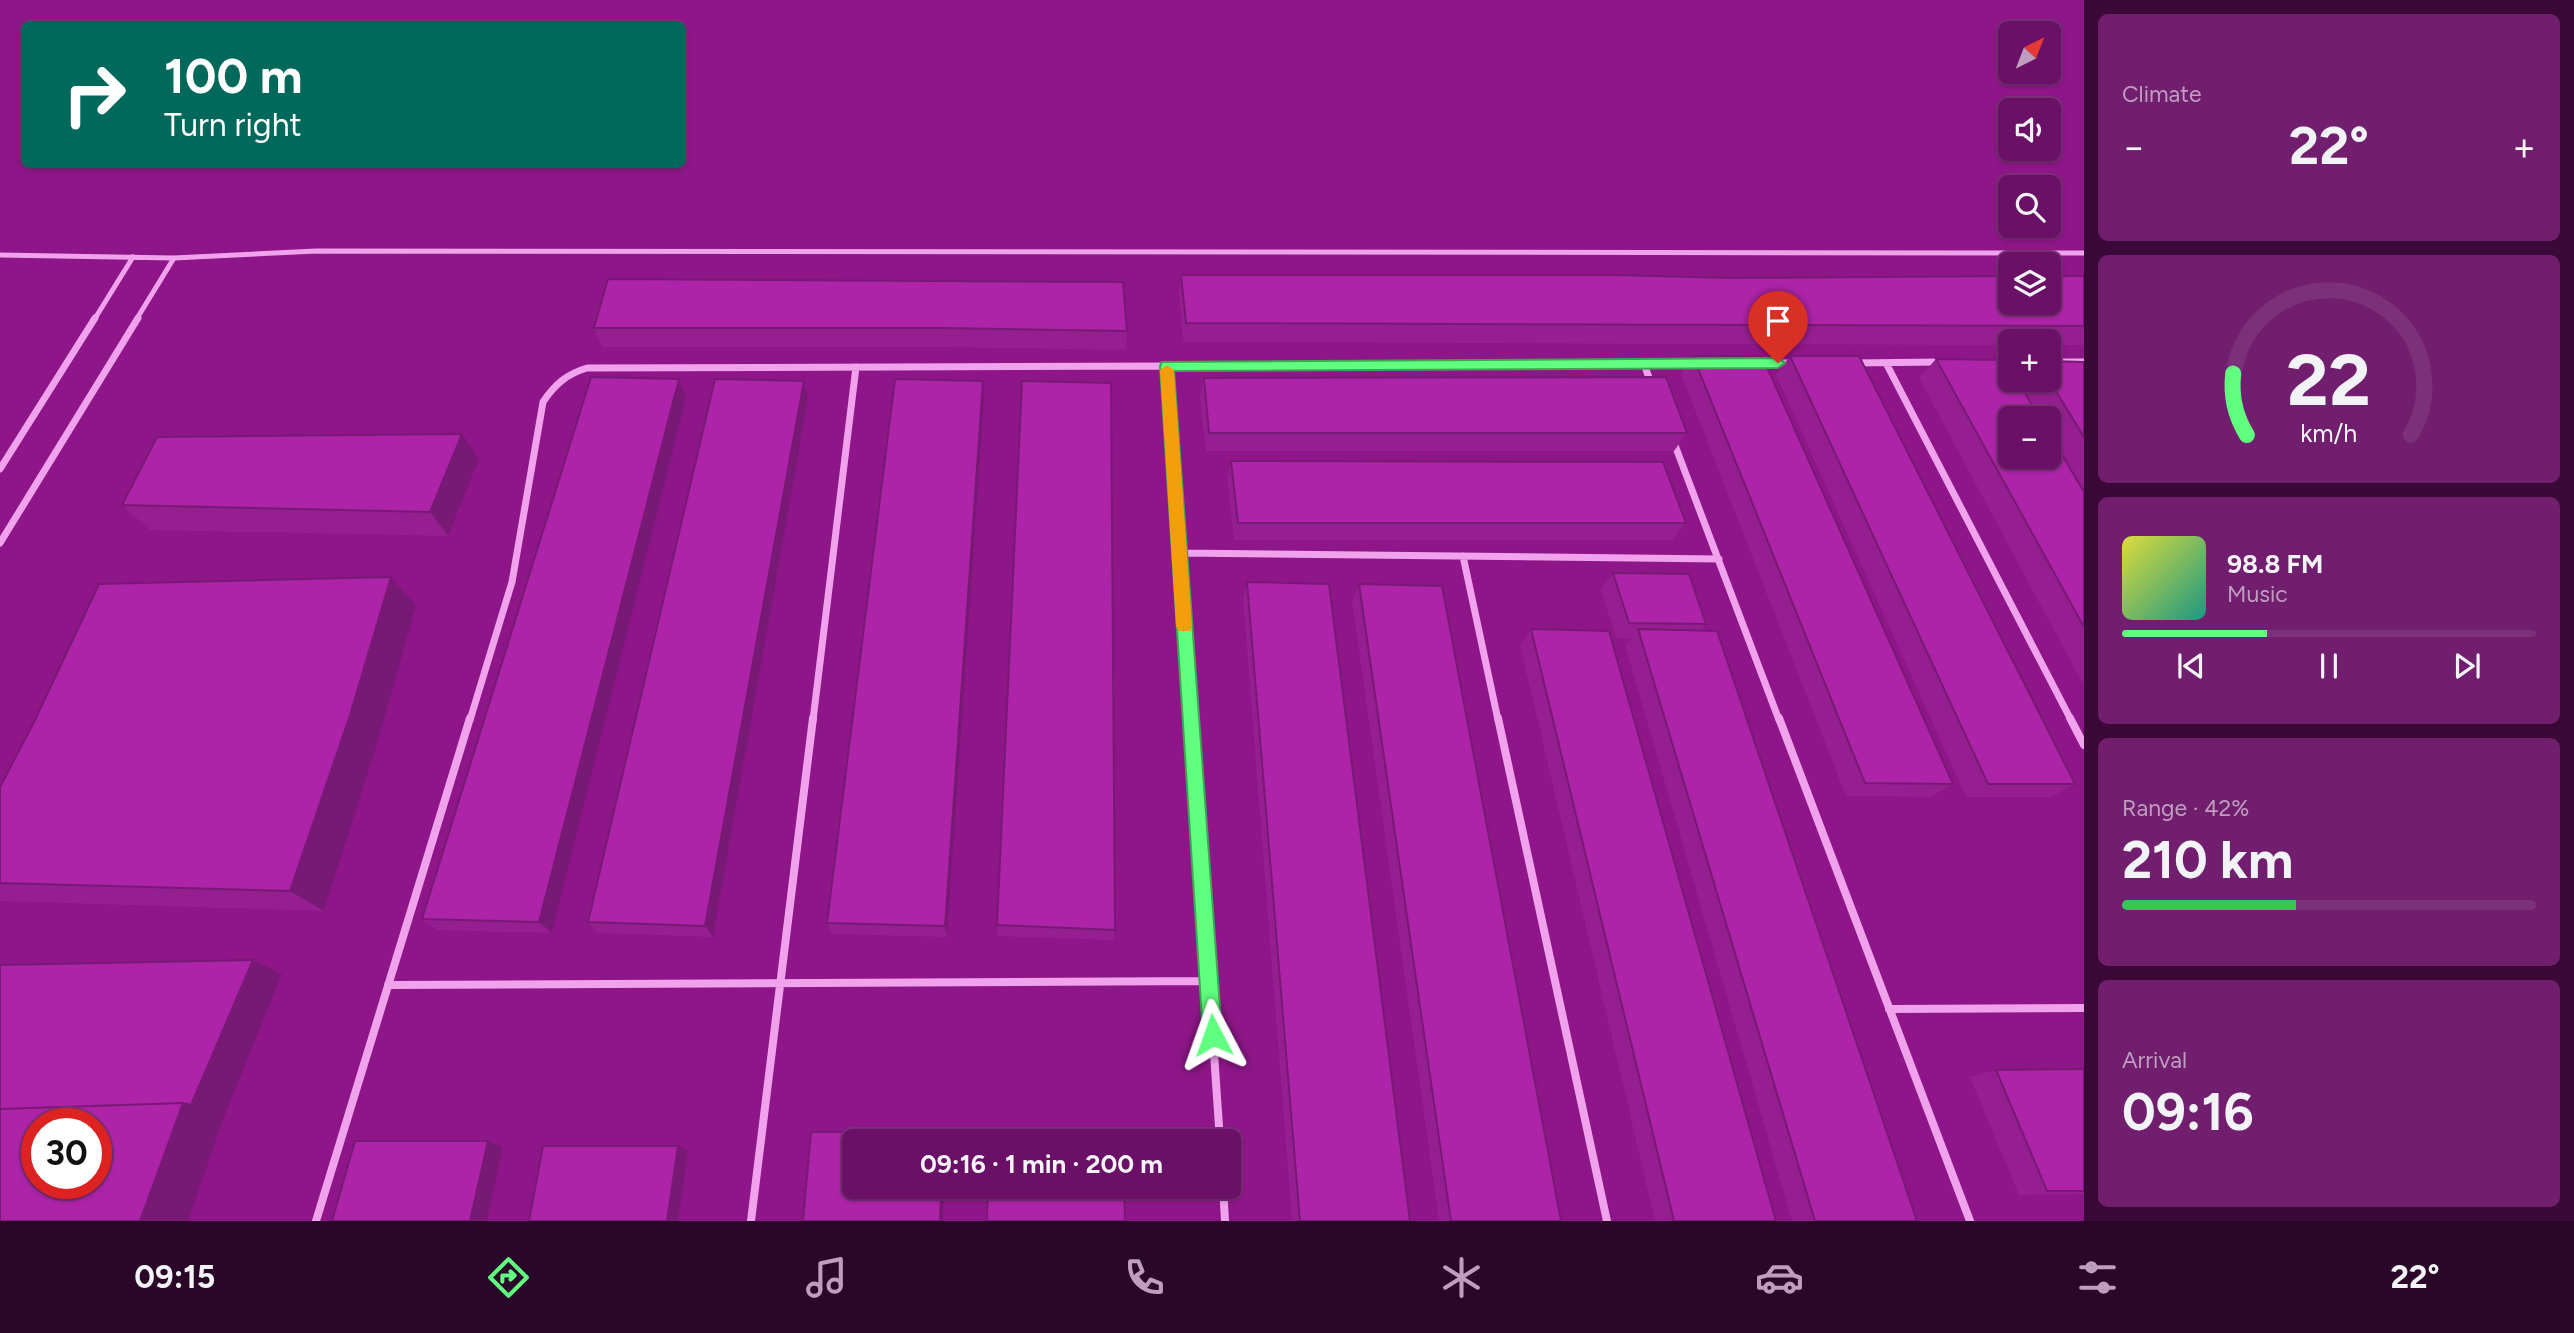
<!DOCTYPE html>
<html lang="en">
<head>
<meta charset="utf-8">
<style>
	:root { --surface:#6a1066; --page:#721e6f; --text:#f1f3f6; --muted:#be9dbf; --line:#7d307a; --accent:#60ff80 }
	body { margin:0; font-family:Figtree,sans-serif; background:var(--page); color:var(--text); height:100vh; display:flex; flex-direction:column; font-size:26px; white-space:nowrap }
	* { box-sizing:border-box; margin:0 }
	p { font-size:23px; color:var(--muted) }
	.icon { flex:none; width:38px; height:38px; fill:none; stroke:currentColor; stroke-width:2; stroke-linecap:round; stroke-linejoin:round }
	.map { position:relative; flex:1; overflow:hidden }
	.sheet { display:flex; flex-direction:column; gap:14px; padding:14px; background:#3a0938; width:490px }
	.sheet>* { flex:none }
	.top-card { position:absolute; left:21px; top:21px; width:665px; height:147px; border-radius:10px; box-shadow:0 2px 5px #0004,0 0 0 2px var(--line); background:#00695c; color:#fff; overflow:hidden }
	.needle { width:46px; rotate:42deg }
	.controls { position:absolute; left:1998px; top:21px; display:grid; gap:14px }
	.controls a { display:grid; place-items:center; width:63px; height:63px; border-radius:10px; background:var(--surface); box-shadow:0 2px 5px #0004,0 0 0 2px var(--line); font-size:35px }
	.speed { position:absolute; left:21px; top:1108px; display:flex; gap:14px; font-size:35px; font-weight:700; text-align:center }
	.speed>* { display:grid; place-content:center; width:91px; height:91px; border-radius:50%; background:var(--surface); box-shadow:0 2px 5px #0004,0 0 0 2px var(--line); line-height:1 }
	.speed .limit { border:10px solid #d22; background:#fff; color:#111 }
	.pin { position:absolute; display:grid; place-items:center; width:60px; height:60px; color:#fff; margin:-72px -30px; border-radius:50% 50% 50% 0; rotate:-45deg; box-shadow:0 0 7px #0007 }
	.pin .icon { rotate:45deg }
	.me { position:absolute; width:77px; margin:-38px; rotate:356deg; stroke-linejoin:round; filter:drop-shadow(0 0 5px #0008) }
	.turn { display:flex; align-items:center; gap:24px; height:147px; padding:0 28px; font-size:32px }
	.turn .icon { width:91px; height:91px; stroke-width:2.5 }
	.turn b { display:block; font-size:49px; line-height:60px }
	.big { font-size:52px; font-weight:700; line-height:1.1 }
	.sheet .widget { flex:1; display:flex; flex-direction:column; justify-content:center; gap:10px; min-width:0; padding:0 24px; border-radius:10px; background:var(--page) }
	.sheet .dial { align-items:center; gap:0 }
	.dial svg { height:182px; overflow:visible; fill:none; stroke:var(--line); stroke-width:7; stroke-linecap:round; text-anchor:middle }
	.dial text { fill:var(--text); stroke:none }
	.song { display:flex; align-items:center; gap:21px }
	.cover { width:84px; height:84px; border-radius:10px; background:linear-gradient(135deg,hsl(60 70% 55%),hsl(170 70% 35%)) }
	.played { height:7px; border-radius:4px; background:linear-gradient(90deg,var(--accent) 35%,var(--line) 35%) }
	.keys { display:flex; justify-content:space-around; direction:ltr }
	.heat { display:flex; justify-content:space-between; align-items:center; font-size:38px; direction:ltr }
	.charge { height:10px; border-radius:5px; background:linear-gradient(90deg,#34c759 42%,var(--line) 0) }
	.trip { position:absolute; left:842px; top:1129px; width:399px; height:70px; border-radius:10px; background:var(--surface); box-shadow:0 2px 5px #0004,0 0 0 2px var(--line); font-weight:700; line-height:70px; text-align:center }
	.menu { display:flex; height:112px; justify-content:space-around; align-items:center; background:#2a0629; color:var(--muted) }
	.menu .icon { width:49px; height:49px }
	.menu .current { color:var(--accent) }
	.menu b { font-size:32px; color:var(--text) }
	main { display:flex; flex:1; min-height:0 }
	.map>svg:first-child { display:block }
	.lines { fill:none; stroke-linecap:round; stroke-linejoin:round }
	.minor-far2 { stroke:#f0a2ed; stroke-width:5 }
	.minor-far1 { stroke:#f0a2ed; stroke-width:7 }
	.minor { stroke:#f0a2ed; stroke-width:8 }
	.wall { fill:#951f90 }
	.shaded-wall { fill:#791976 }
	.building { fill:#ad24a8; stroke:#791976; stroke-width:2; fill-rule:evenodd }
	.route { fill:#60ff80; stroke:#3ea653; stroke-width:2 }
	.slow { fill:#f59e0b }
</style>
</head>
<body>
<main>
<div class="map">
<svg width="2084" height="1221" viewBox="0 0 2084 1221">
	<rect width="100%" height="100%" fill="#8e1688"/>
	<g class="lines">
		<path class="minor-far2" d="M 0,255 L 174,258 L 316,251 L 2084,253
			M 94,320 L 133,257
			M 136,320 L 174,258"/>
		<path class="minor-far1" d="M 2049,362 L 2084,362
			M 1759,363 L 1792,363
			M 1853,363 L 1939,362
			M 1886,363 L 2071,720
			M 1644,364 L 1652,386
			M 1167,366 L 1694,364
			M 1673,440 L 1779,720
			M 0,469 L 95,318
			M 0,543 L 138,318
			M 1179,553 L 1719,559
			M 1463,556 L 1498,720
			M 470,720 L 512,582 L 543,402 C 555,384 567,374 587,368 L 1167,366 L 1191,720
			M 813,720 L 856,367"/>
		<path class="minor" d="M 1191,718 L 1220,1141
			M 1498,718 L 1607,1221
			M 1779,718 L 1970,1221
			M 2070,718 L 2084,745
			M 388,985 L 1209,981
			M 1889,1009 L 2084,1008
			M 1223,1186 L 1225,1221
			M 316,1221 L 470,718
			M 751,1221 L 813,718"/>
	</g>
	<path class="wall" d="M 1181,275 L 1730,278 L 2084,276 L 2084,345 L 2049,345 L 2049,341 L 2011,341 L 2011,345 L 1183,342 L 1179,294 Z
		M 608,279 L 1127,331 L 1126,350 L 945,347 L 602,347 L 594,328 Z
		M 1693,356 L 1953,784 L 1931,797 L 1846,796 L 1681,374 Z
		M 1790,356 L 2075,784 L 2051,797 L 1966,797 L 1776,375 Z
		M 1936,359 L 2084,492 L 2084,686 L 1919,378 Z
		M 2084,362 L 2084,490 L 2049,432 L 2049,418 L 2041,418 L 2018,380 L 2049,380 Z
		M 1204,378 L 1687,433 L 1674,451 L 1206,451 L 1200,396 Z
		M 679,379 L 686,398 L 552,933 L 437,930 L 422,919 Z
		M 804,381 L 808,399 L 713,937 L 599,933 L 588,922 Z
		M 983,381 L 984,400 L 947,937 L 832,934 L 827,923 Z
		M 479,459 L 448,536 L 150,530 L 122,505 Z
		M 1231,461 L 1686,523 L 1672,540 L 1234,540 L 1227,479 Z
		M 1613,573 L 1706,624 L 1699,631 L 1917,1221 L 1792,1221 L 1625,645 L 1631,639 L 1616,638 L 1601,589 Z
		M 1247,582 L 1410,1221 L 1292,1221 L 1243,598 Z
		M 1359,584 L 1561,1221 L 1439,1221 L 1352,601 Z
		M 416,606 L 378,741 L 324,911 L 0,901 L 0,787 Z
		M 1531,629 L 1776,1221 L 1655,1221 L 1520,645 Z
		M 997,925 L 1115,930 L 1113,940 L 998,936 Z
		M 2084,1069 L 2084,1194 L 2019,1195 L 1970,1077 L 1996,1070 Z"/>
	<path class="shaded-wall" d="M 679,379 L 686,398 L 552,933 L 539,922 Z
		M 804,381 L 808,399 L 713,937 L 705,926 Z
		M 983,381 L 984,400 L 947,937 L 945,926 Z
		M 462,434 L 479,459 L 448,536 L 430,512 Z
		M 391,577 L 416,606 L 378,741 L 324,911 L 290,891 Z
		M 253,960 L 282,974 L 225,1114 L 191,1105 Z
		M 183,1103 L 225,1114 L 188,1221 L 140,1221 Z
		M 488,1141 L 503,1147 L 487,1221 L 470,1221 Z
		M 678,1146 L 688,1151 L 678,1221 L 667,1221 Z
		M 941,1186 L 944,1186 L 943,1221 L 940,1221 Z"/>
	<path class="building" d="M 1181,275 L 1614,275 L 1730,278 L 2011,276 L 2011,303 L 2049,303 L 2049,276 L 2084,276 L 2084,326 L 1186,323 Z
		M 608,279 L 1123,282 L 1127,331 L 943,328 L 594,328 Z
		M 1693,356 L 1762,356 L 1953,784 L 1865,783 Z
		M 1790,356 L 1859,356 L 2075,784 L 1988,784 Z
		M 1936,359 L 2005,360 L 2011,368 L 2011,380 L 2017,380 L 2040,418 L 2011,418 L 2011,457 L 2049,457 L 2049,433 L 2084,492 L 2084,627 Z
		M 2049,361 L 2084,362 L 2084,437 L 2049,380 Z
		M 591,377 L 679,379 L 539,922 L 422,919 Z
		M 1666,377 L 1687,433 L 1209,433 L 1204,378 Z
		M 715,379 L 804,381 L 705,926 L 588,922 Z
		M 895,379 L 983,381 L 945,926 L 827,923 Z
		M 1022,381 L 1111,383 L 1115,930 L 997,925 Z
		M 462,434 L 430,512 L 122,505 L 157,437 Z
		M 1231,461 L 1663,462 L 1686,523 L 1238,523 Z
		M 1613,573 L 1689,574 L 1706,624 L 1629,623 Z
		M 391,577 L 350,715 L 290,891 L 0,883 L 0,787 L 34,722 L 99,584 Z
		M 1247,582 L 1329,584 L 1410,1221 L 1300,1221 Z
		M 1359,584 L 1442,586 L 1561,1221 L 1451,1221 Z
		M 1531,629 L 1609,631 L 1776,1221 L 1674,1221 Z
		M 1638,629 L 1717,631 L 1917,1221 L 1815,1221 Z
		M 253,960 L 191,1105 L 183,1103 L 0,1109 L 0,965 Z
		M 2084,1069 L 2084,1191 L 2047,1191 L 1996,1070 Z
		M 183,1103 L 140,1221 L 0,1221 L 0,1109 ZM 37,1124 L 96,1124 L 96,1183 L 37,1183 Z
		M 811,1132 L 943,1132 L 942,1141 L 854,1141 L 854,1186 L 941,1186 L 940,1221 L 803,1221 Z
		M 1122,1138 L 1122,1141 L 988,1141 L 988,1139 Z
		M 355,1141 L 488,1141 L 470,1221 L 332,1221 Z
		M 543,1146 L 678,1146 L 667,1221 L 529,1221 Z
		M 988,1186 L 1124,1186 L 1125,1221 L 987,1221 Z"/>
	<path class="route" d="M 1778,358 L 1785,363 L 1778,368 L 1174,371 L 1222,1035 L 1219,1042 L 1213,1044 L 1206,1042 L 1203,1035 L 1160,366 L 1162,362 Z"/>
	<path class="slow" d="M 1167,365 L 1174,370 L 1192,626 L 1190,631 L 1179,631 L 1176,626 L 1160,370 Z"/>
</svg>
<div class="controls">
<a><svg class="needle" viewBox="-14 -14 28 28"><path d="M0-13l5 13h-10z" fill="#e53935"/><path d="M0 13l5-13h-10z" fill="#be9dbf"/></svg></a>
<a><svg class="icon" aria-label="sound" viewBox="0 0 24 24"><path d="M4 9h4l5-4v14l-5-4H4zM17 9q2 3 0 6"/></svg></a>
<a><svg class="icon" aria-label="search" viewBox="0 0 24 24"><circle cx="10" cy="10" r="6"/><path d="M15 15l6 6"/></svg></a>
<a><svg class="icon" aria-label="layers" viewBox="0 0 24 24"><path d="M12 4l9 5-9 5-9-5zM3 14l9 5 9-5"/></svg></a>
<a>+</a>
<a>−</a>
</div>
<div class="speed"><div class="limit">30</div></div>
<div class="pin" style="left:1778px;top:363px;background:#d93025"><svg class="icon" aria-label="arrive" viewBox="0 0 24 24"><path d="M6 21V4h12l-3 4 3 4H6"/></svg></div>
<svg class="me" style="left:1213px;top:1035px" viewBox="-20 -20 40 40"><path d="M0-17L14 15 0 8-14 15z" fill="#60ff80" stroke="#fff" stroke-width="4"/></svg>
<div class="trip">09:16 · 1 min · 200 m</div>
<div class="top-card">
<div class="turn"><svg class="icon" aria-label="right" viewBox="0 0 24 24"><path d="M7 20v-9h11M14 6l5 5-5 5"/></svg><div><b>100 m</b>Turn right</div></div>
</div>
</div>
<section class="sheet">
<div class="widget"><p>Climate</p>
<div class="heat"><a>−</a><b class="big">22°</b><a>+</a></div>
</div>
<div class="widget dial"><svg viewBox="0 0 100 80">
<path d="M14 69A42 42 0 1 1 86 69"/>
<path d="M14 69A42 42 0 0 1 8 42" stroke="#60ff80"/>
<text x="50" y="56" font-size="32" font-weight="700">22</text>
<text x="50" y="72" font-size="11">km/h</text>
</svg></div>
<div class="widget">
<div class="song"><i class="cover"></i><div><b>98.8 FM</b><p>Music</p></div></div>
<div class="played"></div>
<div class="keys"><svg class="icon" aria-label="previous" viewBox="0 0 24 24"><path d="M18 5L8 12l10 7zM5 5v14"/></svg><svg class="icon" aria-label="pause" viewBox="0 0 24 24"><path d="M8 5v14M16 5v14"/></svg><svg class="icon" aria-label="next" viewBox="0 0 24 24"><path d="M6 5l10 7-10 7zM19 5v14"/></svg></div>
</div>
<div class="widget"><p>Range · 42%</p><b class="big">210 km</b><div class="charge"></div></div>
<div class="widget"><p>Arrival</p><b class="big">09:16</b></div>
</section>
</main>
<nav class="menu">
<b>09:15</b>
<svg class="icon current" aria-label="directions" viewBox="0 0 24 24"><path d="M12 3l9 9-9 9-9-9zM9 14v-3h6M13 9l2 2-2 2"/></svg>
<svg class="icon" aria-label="music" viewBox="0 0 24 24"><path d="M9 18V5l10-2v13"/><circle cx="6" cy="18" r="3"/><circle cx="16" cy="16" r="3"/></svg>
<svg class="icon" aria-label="phone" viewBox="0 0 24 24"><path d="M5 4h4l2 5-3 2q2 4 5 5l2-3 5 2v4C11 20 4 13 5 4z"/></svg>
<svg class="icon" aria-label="climate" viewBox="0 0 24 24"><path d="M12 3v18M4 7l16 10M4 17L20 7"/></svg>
<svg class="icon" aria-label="car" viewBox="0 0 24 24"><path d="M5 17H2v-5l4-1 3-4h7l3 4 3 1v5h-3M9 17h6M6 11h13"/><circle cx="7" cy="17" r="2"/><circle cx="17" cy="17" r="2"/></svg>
<svg class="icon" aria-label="filters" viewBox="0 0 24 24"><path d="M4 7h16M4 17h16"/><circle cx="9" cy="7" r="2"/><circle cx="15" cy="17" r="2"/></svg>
<b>22°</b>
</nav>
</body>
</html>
